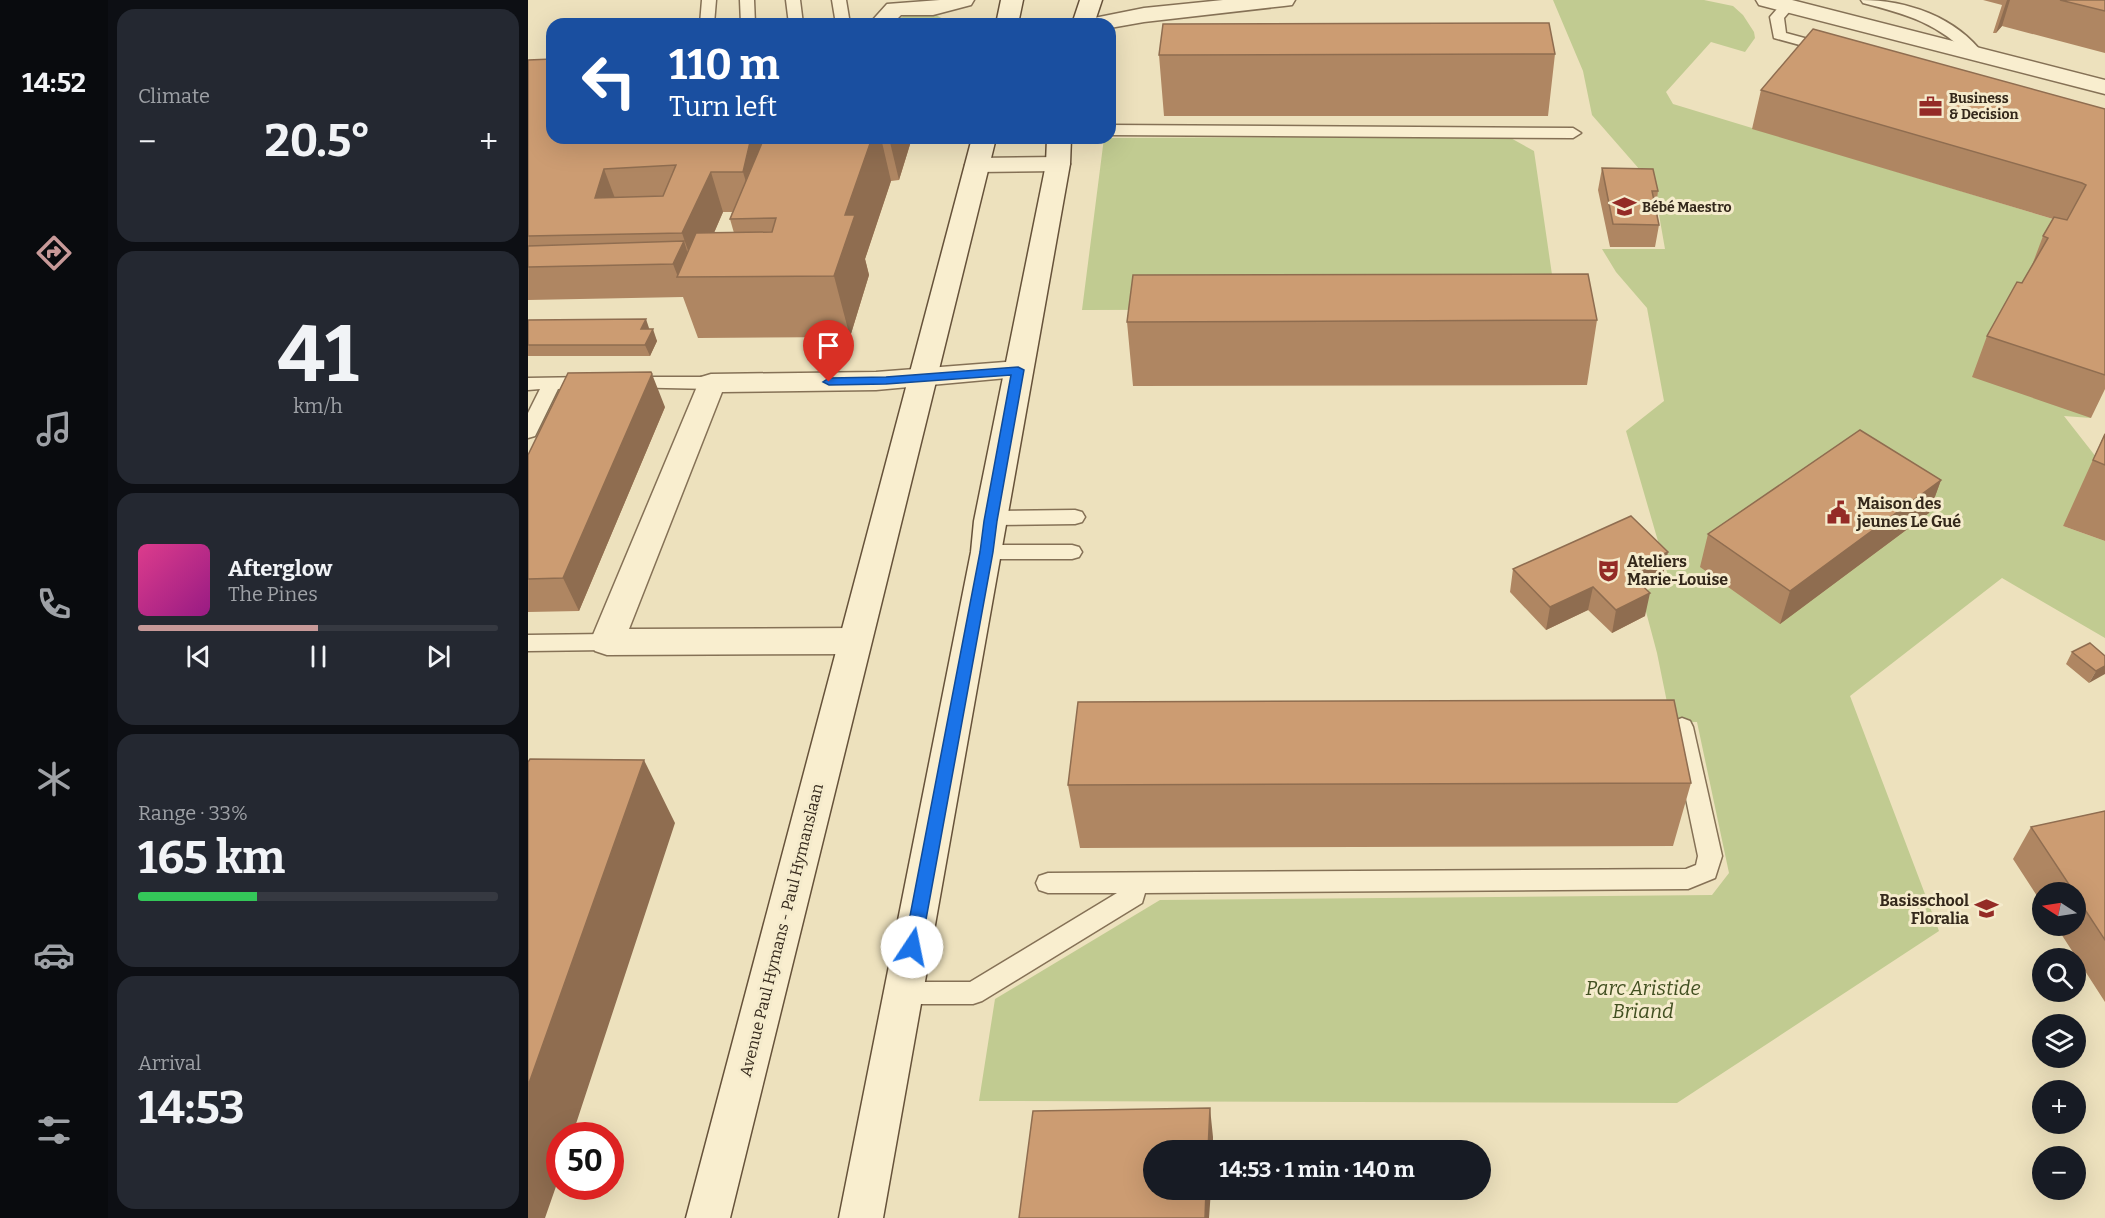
<!DOCTYPE html>
<html lang="en">
<head>
<meta charset="utf-8">
<style>
	:root { --surface:#171b24; --page:#242831; --text:#f1f3f6; --muted:#9ea1a6; --line:#363941; --accent:#c79998 }
	body { margin:0; font-family:Bitter,serif; background:var(--page); color:var(--text); height:100vh; display:flex; flex-direction:column; font-size:22px; white-space:nowrap }
	* { box-sizing:border-box; margin:0 }
	p { font-size:20px; color:var(--muted) }
	.icon { flex:none; width:33px; height:33px; fill:none; stroke:currentColor; stroke-width:2; stroke-linecap:round; stroke-linejoin:round }
	.map { position:relative; flex:1; overflow:hidden }
	.drawer { display:flex; flex-direction:column; gap:9px; padding:9px; background:#0d0f14; width:420px }
	.drawer>* { flex:none }
	.guide { position:absolute; left:18px; top:18px; width:570px; height:126px; border-radius:18px; box-shadow:0 6px 24px #0002; background:#1a4fa0; color:#fff; overflow:hidden }
	.needle { width:39px; rotate:282deg }
	.controls { position:absolute; left:1504px; top:882px; display:grid; gap:12px }
	.controls a { display:grid; place-items:center; width:54px; height:54px; border-radius:50%; background:var(--surface); box-shadow:0 6px 24px #0002; font-size:30px }
	.speed { position:absolute; left:18px; top:1122px; display:flex; gap:12px; font-size:30px; font-weight:700; text-align:center }
	.speed>* { display:grid; place-content:center; width:78px; height:78px; border-radius:50%; background:var(--surface); box-shadow:0 6px 24px #0002; line-height:1 }
	.speed .limit { border:9px solid #d22; background:#fff; color:#111 }
	.pin { position:absolute; display:grid; place-items:center; width:51px; height:51px; color:#fff; margin:-62px -26px; border-radius:50% 50% 50% 0; rotate:-45deg; box-shadow:0 0 6px #0007 }
	.pin .icon { rotate:45deg }
	.me { position:absolute; width:66px; margin:-33px; rotate:11deg; stroke-linejoin:round; filter:drop-shadow(0 0 4px #0008) }
	.turn { display:flex; align-items:center; gap:21px; height:126px; padding:0 24px; font-size:27px }
	.turn .icon { width:78px; height:78px; stroke-width:2.5 }
	.turn b { display:block; font-size:42px; line-height:51px }
	.big { font-size:45px; font-weight:700; line-height:1.1 }
	.drawer .tile { flex:1; display:flex; flex-direction:column; justify-content:center; gap:9px; min-width:0; padding:0 21px; border-radius:18px; background:var(--page) }
	.drawer .dial { align-items:center; gap:0 }
	.dial b { font-size:78px; line-height:1 }
	.song { display:flex; align-items:center; gap:18px }
	.cover { width:72px; height:72px; border-radius:9px; background:linear-gradient(135deg,hsl(330 70% 55%),hsl(310 70% 35%)) }
	.played { height:6px; border-radius:3px; background:linear-gradient(90deg,var(--accent) 50%,var(--line) 50%) }
	.keys { display:flex; justify-content:space-around; direction:ltr }
	.heat { display:flex; justify-content:space-between; align-items:center; font-size:33px; direction:ltr }
	.charge { height:9px; border-radius:4px; background:linear-gradient(90deg,#34c759 33%,var(--line) 0) }
	.trip { position:absolute; left:615px; top:1140px; width:348px; height:60px; border-radius:30px; background:var(--surface); box-shadow:0 6px 24px #0002; font-weight:700; line-height:60px; text-align:center }
	main { display:flex; flex:1; min-height:0 }
	.tabs { display:flex; flex-direction:column; width:108px; justify-content:space-around; align-items:center; background:#090b0e; color:var(--muted) }
	.tabs .icon { width:42px; height:42px }
	.tabs .active { color:var(--accent) }
	.tabs b { font-size:27px; color:var(--text) }
	.map>svg:first-child { display:block }
	.green { fill:#c1cb91 }
	.lines { fill:none; stroke-linecap:round; stroke-linejoin:round }
	.lane-casing { stroke:#857156; stroke-width:3 }
	.street-casing { stroke:#857156; stroke-width:3 }
	.secondary-casing { stroke:#66523a; stroke-width:3 }
	.lane { fill:#f9eecf; fill-rule:evenodd }
	.street { fill:#f9eecf; fill-rule:evenodd }
	.secondary { fill:#f9eecf; fill-rule:evenodd }
	.wall { fill:#af8662; fill-rule:evenodd }
	.shaded-wall { fill:#8f6d50 }
	.building { fill:#cc9c72; stroke:#8f6d50; stroke-width:1.5; fill-rule:evenodd }
	.route { fill:#1a73e8; stroke:#114b97; stroke-width:1.5 }
	.labels { text-anchor:middle; stroke-width:6; stroke-linejoin:round; paint-order:stroke }
	.far-poi-label { font-size:14px; font-weight:bold; fill:#34281b; stroke:#f5ebcc; text-anchor:start }
	.poi-label { font-size:16px; font-weight:bold; fill:#34281b; stroke:#f5ebcc; text-anchor:start }
	.street-label { font-size:16px; fill:#34281b; stroke:#f5ebcc }
	.near-park-label { font-size:20px; font-style:italic; fill:#425021; stroke:#f5ebcc }
</style>
</head>
<body>
<main>
<nav class="tabs">
<b>14:52</b>
<svg class="icon active" aria-label="directions" viewBox="0 0 24 24"><path d="M12 3l9 9-9 9-9-9zM9 14v-3h6M13 9l2 2-2 2"/></svg>
<svg class="icon" aria-label="music" viewBox="0 0 24 24"><path d="M9 18V5l10-2v13"/><circle cx="6" cy="18" r="3"/><circle cx="16" cy="16" r="3"/></svg>
<svg class="icon" aria-label="phone" viewBox="0 0 24 24"><path d="M5 4h4l2 5-3 2q2 4 5 5l2-3 5 2v4C11 20 4 13 5 4z"/></svg>
<svg class="icon" aria-label="climate" viewBox="0 0 24 24"><path d="M12 3v18M4 7l16 10M4 17L20 7"/></svg>
<svg class="icon" aria-label="car" viewBox="0 0 24 24"><path d="M5 17H2v-5l4-1 3-4h7l3 4 3 1v5h-3M9 17h6M6 11h13"/><circle cx="7" cy="17" r="2"/><circle cx="17" cy="17" r="2"/></svg>
<svg class="icon" aria-label="filters" viewBox="0 0 24 24"><path d="M4 7h16M4 17h16"/><circle cx="9" cy="7" r="2"/><circle cx="15" cy="17" r="2"/></svg>
</nav>
<section class="drawer">
<div class="tile"><p>Climate</p>
<div class="heat"><a>−</a><b class="big">20.5°</b><a>+</a></div>
</div>
<div class="tile dial"><b>41</b><p>km/h</p></div>
<div class="tile">
<div class="song"><i class="cover"></i><div><b>Afterglow</b><p>The Pines</p></div></div>
<div class="played"></div>
<div class="keys"><svg class="icon" aria-label="previous" viewBox="0 0 24 24"><path d="M18 5L8 12l10 7zM5 5v14"/></svg><svg class="icon" aria-label="pause" viewBox="0 0 24 24"><path d="M8 5v14M16 5v14"/></svg><svg class="icon" aria-label="next" viewBox="0 0 24 24"><path d="M6 5l10 7-10 7zM19 5v14"/></svg></div>
</div>
<div class="tile"><p>Range · 33%</p><b class="big">165 km</b><div class="charge"></div></div>
<div class="tile"><p>Arrival</p><b class="big">14:53</b></div>
</section>
<div class="map">
<svg width="1577" height="1218" viewBox="0 0 1577 1218">
	<rect width="100%" height="100%" fill="#ede1bd"/>
	<path class="green" d="M 1025,0 L 1176,0 L 1205,6 L 1215,15 L 1226,32 L 1227,38 L 1217,52 L 1183,42 L 1138,92 L 1145,104 L 1538,223 L 1563,418 L 1536,416 L 1572,462 L 1535,526 L 1577,541 L 1577,638 L 1474,578 L 1322,696 L 1411,931 L 1149,1103 L 451,1101 L 467,999 L 632,900 L 1184,895 L 1201,873 L 1169,722 L 1143,722 L 1129,653 L 1113,593 L 1141,579 L 1098,431 L 1136,401 L 1119,308 L 1088,272 L 1074,249 L 1137,249 L 1126,186 L 1064,115 L 1055,71 Z
		M 377,15 L 408,15 L 417,20 L 413,24 L 370,24 L 372,18 Z
		M 979,136 L 1006,151 L 1029,309 L 554,310 L 576,138 Z"/>
	<g class="lines">
		<defs>
			<path id="lane" d="M 174,0 L 188,0 L 186,24 L 172,24 Z
				M 212,0 L 226,0 L 227,24 L 213,24 Z
				M 258,0 L 272,0 L 275,24 L 261,24 Z
				M 304,0 L 318,0 L 322,24 L 308,24 Z
				M 1333,0 C 1379,0 1428,17 1456,55 L 1454,58 L 1444,58 C 1410,23 1381,15 1335,3 Z
				M 1260,1 L 1267,5 L 1256,18 L 1258,33 L 1306,46 L 1308,49 L 1306,52 L 1301,53 L 1246,38 L 1242,17 L 1255,2 Z
				M 582,125 L 1045,128 L 1053,133 L 1045,138 L 582,135 Z
				M 62,377 L 68,379 L 71,383 L 68,387 L 30,389 L 9,432 L 7,436 L 0,438 L 0,413 L 12,389 L 0,390 L 0,378 Z
				M 99,377 L 183,377 L 189,379 L 192,383 L 189,387 L 183,389 L 93,387 L 90,383 L 93,379 Z
				M 547,510 L 554,512 L 557,517 L 554,522 L 547,524 L 463,525 L 456,523 L 453,518 L 456,513 L 463,511 Z
				M 459,545 L 544,545 L 551,547 L 554,552 L 551,557 L 544,559 L 459,559 L 452,557 L 449,552 L 452,547 Z
				M 79,634 L 87,636 L 90,642 L 87,648 L 79,650 L 0,651 L 0,635 Z
				M 1154,718 L 1162,721 L 1165,727 L 1194,856 L 1187,878 L 1160,889 L 617,893 L 614,903 L 454,1001 L 445,1004 L 376,1004 L 367,1001 L 363,993 L 367,985 L 376,982 L 442,982 L 589,893 L 520,893 L 511,890 L 508,883 L 511,876 L 520,873 L 1158,869 L 1168,865 L 1170,856 L 1143,727 L 1146,721 Z"/>
			<path id="street" d="M 412,0 L 446,0 L 443,5 L 405,15 L 373,15 L 364,24 L 341,24 L 359,4 Z
				M 695,0 L 767,0 L 764,5 L 756,6 L 616,22 L 582,28 L 582,24 L 558,24 L 561,19 L 616,8 Z
				M 1228,0 L 1264,0 L 1577,80 L 1577,94 L 1231,5 Z
				M 530,157 L 539,159 L 542,164 L 539,169 L 530,171 L 449,172 L 440,170 L 437,165 L 440,160 L 449,158 Z
				M 490,361 L 500,364 L 504,370 L 500,376 L 348,390 L 194,392 L 101,629 L 326,628 L 338,632 L 343,641 L 338,650 L 326,654 L 79,655 L 67,651 L 62,642 L 173,377 L 183,374 L 348,372 Z"/>
			<path id="secondary" d="M 473,0 L 495,0 L 490,24 L 468,24 Z
				M 552,0 L 574,0 L 566,24 L 544,24 Z
				M 444,138 L 468,138 L 202,1218 L 158,1218 Z
				M 519,138 L 543,138 L 542,164 L 355,1218 L 311,1218 L 443,552 L 446,521 L 518,164 Z"/>
		</defs>
		<use href="#lane" class="lane-casing"/>
		<use href="#street" class="street-casing"/>
		<use href="#secondary" class="secondary-casing"/>
		<use href="#lane" class="lane"/>
		<use href="#street" class="street"/>
		<use href="#secondary" class="secondary"/>
	</g>
	<path class="wall" d="M 1455,0 L 1577,0 L 1577,53 L 1474,26 L 1468,33 L 1465,33 L 1474,5 Z
		M 1027,54 L 1020,116 L 636,116 L 631,55 Z
		M 0,60 L 24,138 L 384,138 L 371,180 L 363,181 L 337,259 L 341,275 L 322,337 L 170,338 L 155,297 L 0,300 ZM 195,212 L 204,212 L 202,219 L 206,233 L 186,233 Z
		M 1233,90 L 1577,109 L 1577,389 L 1563,418 L 1444,377 L 1459,336 L 1494,283 L 1503,268 L 1515,236 L 1525,219 L 1224,129 Z
		M 1074,168 L 1130,191 L 1128,207 L 1131,225 L 1127,247 L 1082,247 L 1070,190 Z
		M 0,320 L 122,329 L 129,341 L 122,356 L 0,356 Z
		M 1069,320 L 1059,385 L 605,386 L 599,322 Z
		M 137,407 L 51,611 L 0,612 L 0,455 Z
		M 1577,433 L 1577,541 L 1535,526 Z
		M 1413,480 L 1401,513 L 1252,624 L 1172,567 L 1180,534 Z
		M 985,569 L 1135,575 L 1114,585 L 1117,616 L 1084,633 L 1060,610 L 1018,630 L 982,592 Z
		M 1544,652 L 1577,656 L 1561,683 L 1538,664 Z
		M 1163,783 L 1145,846 L 552,848 L 540,785 Z
		M 1577,811 L 1577,1002 L 1528,926 L 1548,926 L 1548,892 L 1515,892 L 1515,905 L 1485,859 L 1503,827 Z"/>
	<path class="shaded-wall" d="M 1479,0 L 1482,0 L 1474,26 L 1468,33 Z
		M 223,138 L 244,138 L 227,212 L 215,172 Z
		M 344,138 L 353,138 L 363,181 L 337,259 L 341,275 L 322,337 L 306,276 L 317,215 Z
		M 361,138 L 384,138 L 371,180 Z
		M 76,169 L 91,209 L 67,198 Z
		M 183,172 L 195,212 L 168,274 L 154,233 Z
		M 156,241 L 166,274 L 150,277 L 145,264 Z
		M 118,319 L 122,331 L 113,329 Z
		M 125,329 L 129,341 L 122,356 L 117,345 Z
		M 124,374 L 137,407 L 51,611 L 35,578 Z
		M 1413,480 L 1401,513 L 1252,624 L 1262,591 Z
		M 1140,552 L 1135,575 L 1095,594 L 1099,571 Z
		M 1065,587 L 1060,610 L 1018,630 L 1022,607 Z
		M 1122,593 L 1117,616 L 1084,633 L 1088,610 Z
		M 1577,666 L 1577,674 L 1561,683 L 1568,671 Z
		M 116,760 L 147,823 L 44,1136 L 32,1136 L 32,1175 L 17,1218 L 0,1218 L 0,1086 Z
		M 682,1108 L 685,1137 L 685,1150 L 680,1150 Z
		M 678,1190 L 683,1190 L 681,1218 L 677,1218 Z"/>
	<path class="building" d="M 1532,0 L 1577,0 L 1577,11 Z
		M 1021,23 L 1027,54 L 631,55 L 635,24 Z
		M 1285,29 L 1577,109 L 1577,375 L 1459,336 L 1489,282 L 1494,283 L 1520,238 L 1515,236 L 1526,217 L 1539,220 L 1558,185 L 1554,183 L 1233,90 Z
		M 24,59 L 24,138 L 223,138 L 215,172 L 183,172 L 154,233 L 0,236 L 0,60 ZM 148,165 L 135,196 L 67,198 L 76,169 Z
		M 236,138 L 344,138 L 317,215 L 327,215 L 306,276 L 149,277 L 168,233 L 244,232 L 248,218 L 202,219 Z
		M 1074,168 L 1125,169 L 1130,191 L 1124,191 L 1131,225 L 1085,224 Z
		M 156,241 L 145,264 L 0,267 L 0,246 Z
		M 1060,274 L 1069,320 L 599,322 L 605,275 Z
		M 118,319 L 113,329 L 125,329 L 117,345 L 0,345 L 0,320 Z
		M 123,372 L 124,374 L 35,578 L 0,579 L 0,455 L 40,373 Z
		M 1332,430 L 1413,480 L 1262,591 L 1180,534 Z
		M 1577,434 L 1577,465 L 1565,460 Z
		M 1103,516 L 1140,552 L 1099,571 L 1122,593 L 1088,610 L 1065,587 L 1022,607 L 985,569 Z
		M 1562,643 L 1577,656 L 1577,666 L 1568,671 L 1544,652 Z
		M 1146,700 L 1163,783 L 540,785 L 550,702 Z
		M 2,759 L 116,760 L 0,1086 L 0,762 Z
		M 1577,811 L 1577,940 L 1548,896 L 1548,892 L 1546,892 L 1503,827 Z
		M 682,1108 L 680,1150 L 626,1150 L 626,1190 L 678,1190 L 677,1218 L 491,1218 L 505,1111 Z"/>
	<path class="route" d="M 490,367 L 496,370 L 469,521 L 465,552 L 393,947 L 390,952 L 384,954 L 379,952 L 376,947 L 452,552 L 456,521 L 483,375 L 358,384 L 301,385 L 295,382 L 301,378 L 358,377 Z"/>
	<defs>
		<symbol id="office-bare" viewBox="-9 -9 18 18"><path d="M-6-3h4V-5.5h4V-3h4V5H-6ZM-1-4.5V-3h2v-1.5ZM-6 0V1H6V0Z" fill="#942b26" stroke="#f5ebcc" stroke-width="2.5" paint-order="stroke"/></symbol>
		<symbol id="school-bare" viewBox="-9 -9 18 18"><path d="M0-5L7-2L0 1L-7-2ZM-4 1L0 2.5L4 1V4Q0 6-4 4Z" fill="#942b26" stroke="#f5ebcc" stroke-width="2.5" paint-order="stroke"/></symbol>
		<symbol id="civic-bare" viewBox="-9 -9 18 18"><path d="M-.6-6.5H3V-4.5H.6V-3L4-1V1h2V6H-6V1h2V-1L-.6-3ZM-1.2 2.5V6h2.4V2.5Z" fill="#942b26" stroke="#f5ebcc" stroke-width="2.5" paint-order="stroke"/></symbol>
		<symbol id="theatre-bare" viewBox="-9 -9 18 18"><path d="M-5-5.5Q0-4 5-5.5V0Q5 5 0 6Q-5 5-5 0ZM-3.3-2.5H-1v1.5H-3.3ZM1-2.5H3.3v1.5H1ZM-2.8 1Q0 5.5 2.8 1Z" fill="#942b26" stroke="#f5ebcc" stroke-width="2.5" paint-order="stroke"/></symbol>
	</defs>
	<g fill-rule="evenodd">
		<use href="#office-bare" x="1386" y="90" width="33" height="33"/>
		<use href="#school-bare" x="1080" y="190" width="33" height="33"/>
		<use href="#civic-bare" x="1294" y="496" width="33" height="33"/>
		<use href="#theatre-bare" x="1064" y="554" width="33" height="33"/>
		<use href="#school-bare" x="1442" y="892" width="33" height="33"/>
	</g>
	<g class="labels">
		<g class="far-poi-label">
			<text x="1421" y="103">Business<tspan x="1421" dy="16">&amp; Decision</tspan></text>
			<text x="1114" y="212">Bébé Maestro</text>
		</g>
		<g class="poi-label">
			<text x="1329" y="509">Maison des<tspan x="1329" dy="18">jeunes Le Gué</tspan></text>
			<text x="1099" y="567">Ateliers<tspan x="1099" dy="18">Marie-Louise</tspan></text>
			<text x="1441" y="906" text-anchor="end">Basisschool<tspan x="1441" dy="18">Floralia</tspan></text>
		</g>
		<g class="street-label">
			<text transform="translate(253 930) rotate(-76)" y="6">Avenue Paul Hymans - Paul Hymanslaan</text>
		</g>
		<g class="near-park-label">
			<text x="1115" y="995">Parc Aristide<tspan x="1115" dy="23">Briand</tspan></text>
		</g>
	</g>
</svg>
<div class="controls">
<a><svg class="needle" viewBox="-14 -14 28 28"><path d="M0-13l5 13h-10z" fill="#e53935"/><path d="M0 13l5-13h-10z" fill="#9ea1a6"/></svg></a>
<a><svg class="icon" aria-label="search" viewBox="0 0 24 24"><circle cx="10" cy="10" r="6"/><path d="M15 15l6 6"/></svg></a>
<a><svg class="icon" aria-label="layers" viewBox="0 0 24 24"><path d="M12 4l9 5-9 5-9-5zM3 14l9 5 9-5"/></svg></a>
<a>+</a>
<a>−</a>
</div>
<div class="speed"><div class="limit">50</div></div>
<div class="pin" style="left:301px;top:382px;background:#d93025"><svg class="icon" aria-label="arrive" viewBox="0 0 24 24"><path d="M6 21V4h12l-3 4 3 4H6"/></svg></div>
<svg class="me" style="left:384px;top:947px" viewBox="-20 -20 40 40"><circle r="19" fill="#fff"/><path d="M0-13L10 11 0 6-10 11z" fill="#1a73e8"/></svg>
<div class="trip">14:53 · 1 min · 140 m</div>
<div class="guide">
<div class="turn"><svg class="icon" aria-label="left" viewBox="0 0 24 24"><path d="M17 20v-9H6M10 6l-5 5 5 5"/></svg><div><b>110 m</b>Turn left</div></div>
</div>
</div>
</main>
</body>
</html>
